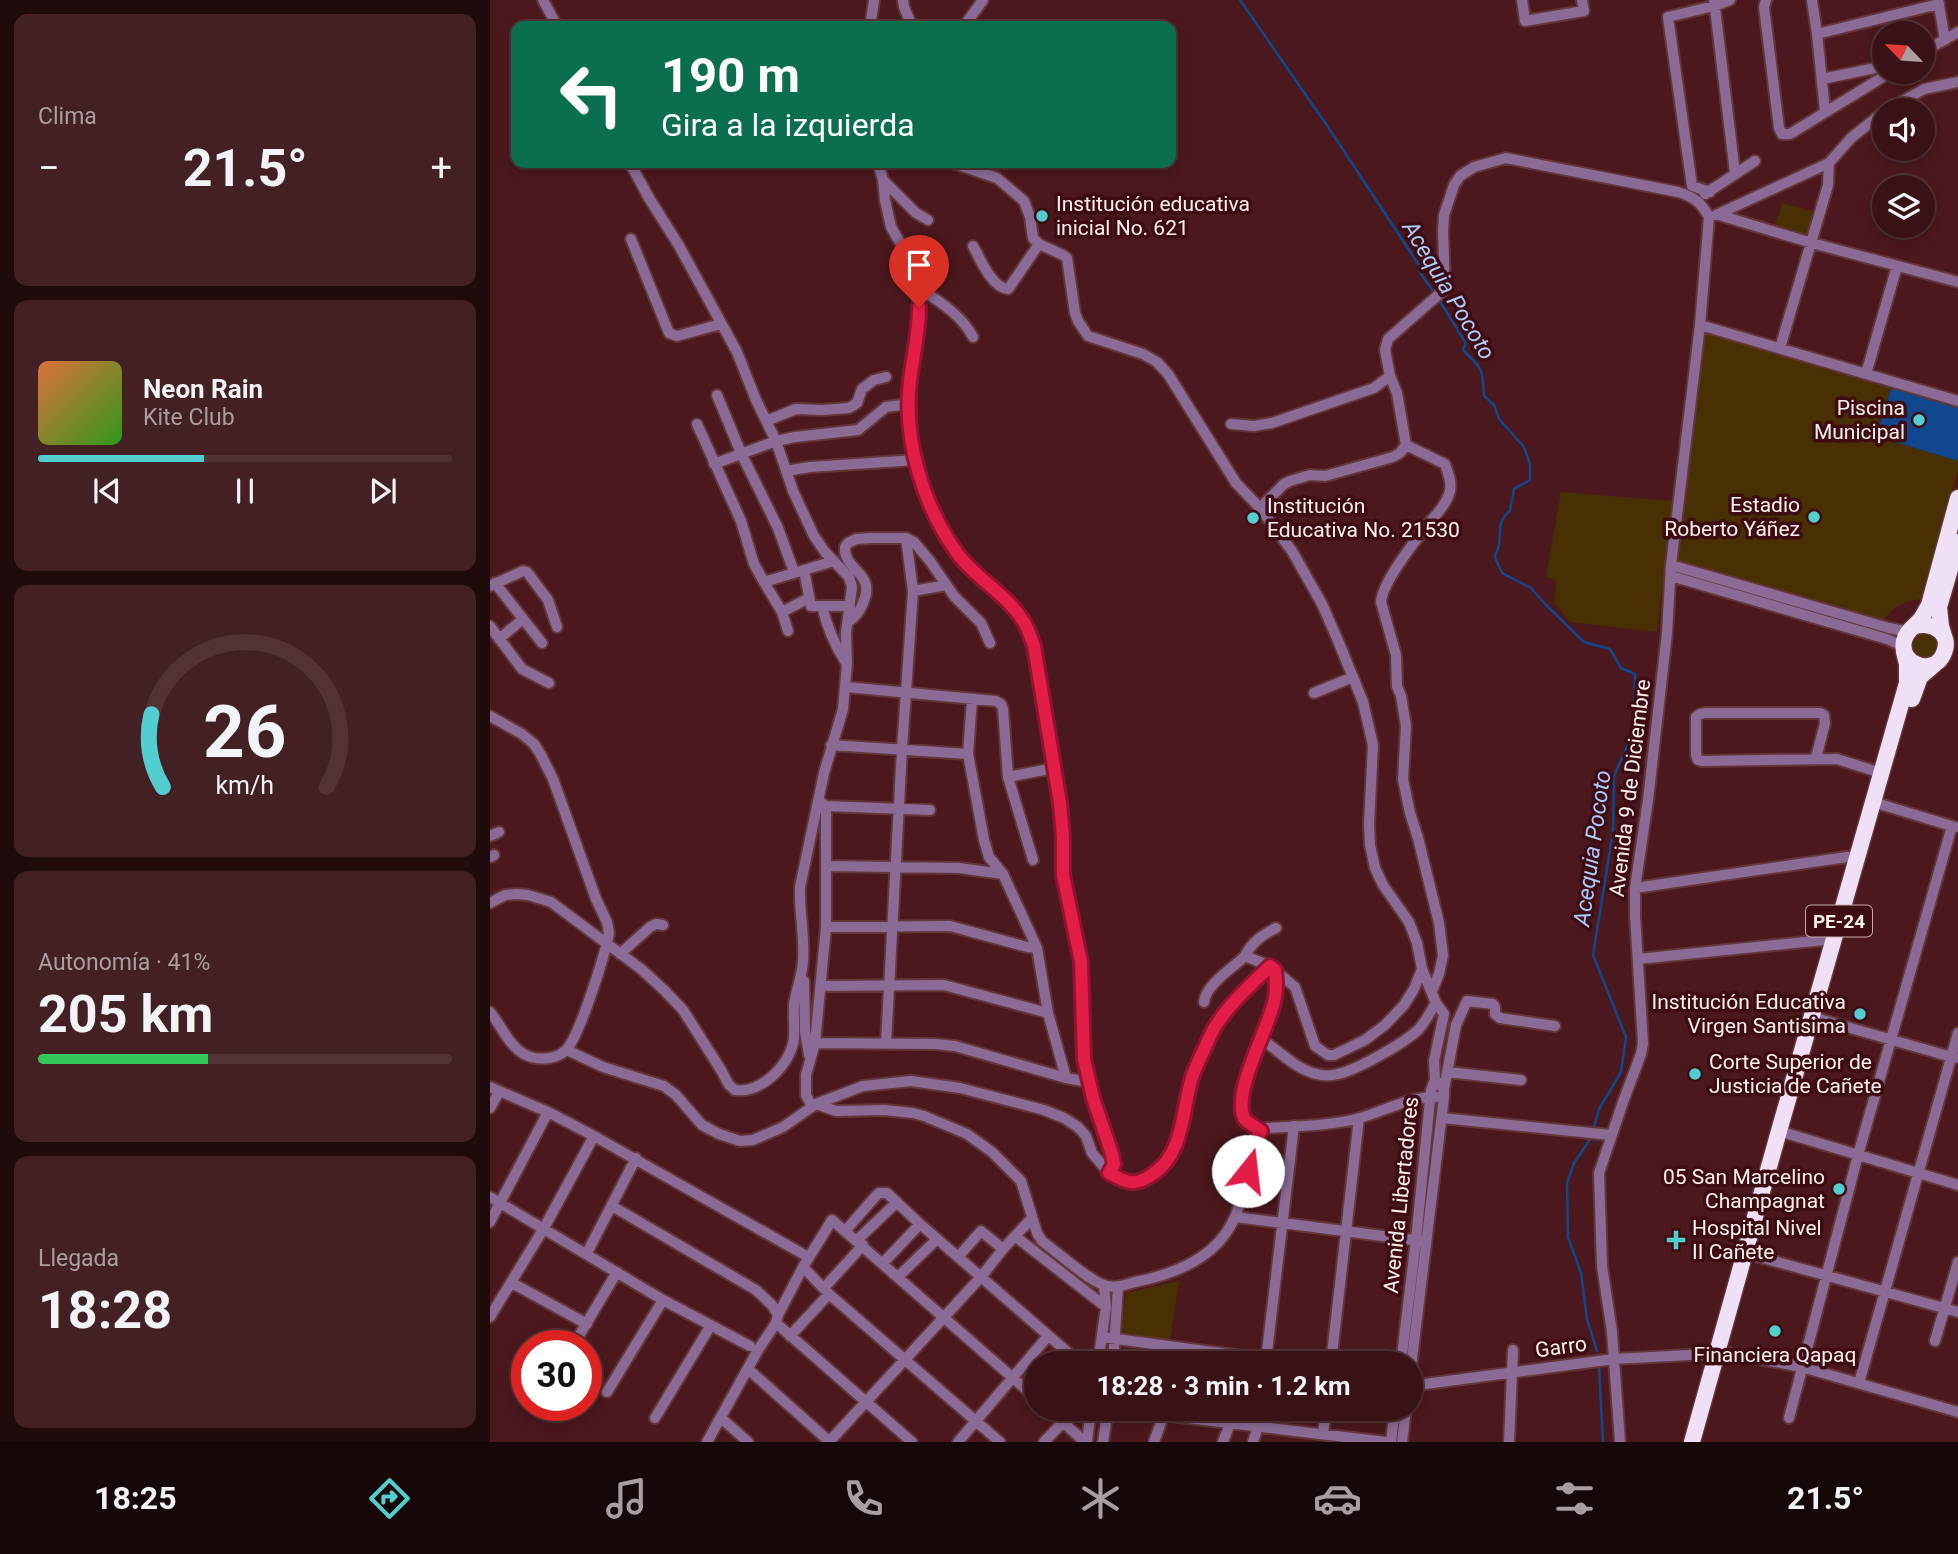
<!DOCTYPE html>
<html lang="es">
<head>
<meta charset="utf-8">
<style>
	:root { --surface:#381216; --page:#432023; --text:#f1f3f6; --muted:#ab9ea1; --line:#523235; --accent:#52cdd0 }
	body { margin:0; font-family:Roboto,sans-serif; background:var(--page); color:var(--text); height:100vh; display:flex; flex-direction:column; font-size:26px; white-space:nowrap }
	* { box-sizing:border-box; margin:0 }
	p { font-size:23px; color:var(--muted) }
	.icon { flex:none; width:38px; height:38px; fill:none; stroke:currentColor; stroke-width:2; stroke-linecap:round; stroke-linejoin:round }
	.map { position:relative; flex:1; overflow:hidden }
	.details { display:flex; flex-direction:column; gap:14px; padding:14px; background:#1f0a0c; width:490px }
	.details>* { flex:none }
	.banner { position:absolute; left:21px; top:21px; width:665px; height:147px; border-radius:14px; box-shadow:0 4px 10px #0003,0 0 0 2px var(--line); background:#0b6e4f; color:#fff; overflow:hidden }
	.needle { width:46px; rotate:295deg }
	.controls { position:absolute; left:1382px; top:21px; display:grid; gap:14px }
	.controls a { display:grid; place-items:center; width:63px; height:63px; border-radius:50%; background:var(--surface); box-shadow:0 4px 10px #0003,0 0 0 2px var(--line); font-size:35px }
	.speed { position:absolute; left:21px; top:1330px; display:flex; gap:14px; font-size:35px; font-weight:700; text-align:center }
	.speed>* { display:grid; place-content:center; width:91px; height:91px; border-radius:50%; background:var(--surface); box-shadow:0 4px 10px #0003,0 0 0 2px var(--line); line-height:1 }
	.speed .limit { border:10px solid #d22; background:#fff; color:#111 }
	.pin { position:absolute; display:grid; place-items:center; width:60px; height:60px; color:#fff; margin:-72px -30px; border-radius:50% 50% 50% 0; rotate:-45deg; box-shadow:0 0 7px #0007 }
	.pin .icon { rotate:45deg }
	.me { position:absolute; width:77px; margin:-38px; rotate:16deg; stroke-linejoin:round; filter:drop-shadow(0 0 5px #0008) }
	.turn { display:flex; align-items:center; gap:24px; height:147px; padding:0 35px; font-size:32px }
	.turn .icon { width:91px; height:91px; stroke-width:2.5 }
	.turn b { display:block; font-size:49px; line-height:60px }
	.big { font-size:52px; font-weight:700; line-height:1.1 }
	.details .tile { flex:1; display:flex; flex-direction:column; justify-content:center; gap:10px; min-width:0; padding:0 24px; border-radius:14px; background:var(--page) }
	.details .dial { align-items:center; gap:0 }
	.dial svg { height:182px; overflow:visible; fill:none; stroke:var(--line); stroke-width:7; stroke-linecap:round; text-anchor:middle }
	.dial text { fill:var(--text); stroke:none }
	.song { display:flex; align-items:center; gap:21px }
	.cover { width:84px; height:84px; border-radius:10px; background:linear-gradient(135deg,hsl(20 70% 55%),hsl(110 70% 35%)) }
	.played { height:7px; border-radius:4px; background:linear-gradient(90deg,var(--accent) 40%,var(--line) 40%) }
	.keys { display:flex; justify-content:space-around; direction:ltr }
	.heat { display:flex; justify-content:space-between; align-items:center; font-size:38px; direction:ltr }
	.charge { height:10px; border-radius:5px; background:linear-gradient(90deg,#34c759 41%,var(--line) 0) }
	.trip { position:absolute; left:534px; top:1351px; width:399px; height:70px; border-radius:35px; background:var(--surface); box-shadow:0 4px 10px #0003,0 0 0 2px var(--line); font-weight:700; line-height:70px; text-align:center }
	.menu { display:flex; height:112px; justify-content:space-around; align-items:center; background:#160709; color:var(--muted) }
	.menu .icon { width:49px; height:49px }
	.menu .on { color:var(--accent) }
	.menu b { font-size:32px; color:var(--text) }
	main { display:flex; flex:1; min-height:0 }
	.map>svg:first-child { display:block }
	.green { fill:#483002 }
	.water { fill:#11478f }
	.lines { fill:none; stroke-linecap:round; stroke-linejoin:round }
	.stream { stroke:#11478f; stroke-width:2.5 }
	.minor-casing { stroke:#63363a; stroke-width:14 }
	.highway-casing { stroke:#63363a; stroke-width:19 }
	.minor { stroke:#8b6b95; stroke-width:10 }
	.highway { stroke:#efe0f5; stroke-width:16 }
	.route-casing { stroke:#92132f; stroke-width:18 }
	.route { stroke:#e11d48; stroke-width:12 }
	.poi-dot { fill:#52cdd0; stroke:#3e0d13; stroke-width:2.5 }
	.labels { text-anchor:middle; stroke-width:7; stroke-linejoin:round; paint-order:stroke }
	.shield { fill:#3e0d13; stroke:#c4abac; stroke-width:2 }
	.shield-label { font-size:19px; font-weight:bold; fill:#fdefee }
	.poi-label { font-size:21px; fill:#fdefee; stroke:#3e0d13; text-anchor:start }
	.street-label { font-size:21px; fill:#fdefee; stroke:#3e0d13 }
	.water-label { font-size:23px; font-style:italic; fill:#aacbfc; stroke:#3e0d13 }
</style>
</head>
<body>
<main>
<section class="details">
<div class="tile"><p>Clima</p>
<div class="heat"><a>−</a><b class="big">21.5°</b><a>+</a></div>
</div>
<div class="tile">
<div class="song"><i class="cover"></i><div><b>Neon Rain</b><p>Kite Club</p></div></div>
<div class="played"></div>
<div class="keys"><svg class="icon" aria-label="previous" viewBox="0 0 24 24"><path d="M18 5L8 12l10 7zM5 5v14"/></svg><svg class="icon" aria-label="pause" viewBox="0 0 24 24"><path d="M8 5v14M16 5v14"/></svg><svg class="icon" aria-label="next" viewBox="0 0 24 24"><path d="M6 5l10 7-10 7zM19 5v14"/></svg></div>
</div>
<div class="tile dial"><svg viewBox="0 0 100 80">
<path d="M14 69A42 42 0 1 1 86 69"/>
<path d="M14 69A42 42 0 0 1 9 37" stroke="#52cdd0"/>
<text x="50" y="56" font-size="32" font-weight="700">26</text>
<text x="50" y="72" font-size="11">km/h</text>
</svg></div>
<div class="tile"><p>Autonomía · 41%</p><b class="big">205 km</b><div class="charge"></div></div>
<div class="tile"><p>Llegada</p><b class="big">18:28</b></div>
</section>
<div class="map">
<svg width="1468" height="1442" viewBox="0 0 1468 1442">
	<rect width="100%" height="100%" fill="#4a181d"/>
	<path class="green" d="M 1292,203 L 1329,213 L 1322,236 L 1285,226 Z
		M 1215,331 L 1402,386 L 1386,436 L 1468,461 L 1468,472 L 1431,599 C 1414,601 1403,607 1393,620 L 1188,561 Z
		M 1071,492 L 1183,501 L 1167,632 L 1080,622 L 1064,603 L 1066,581 L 1056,576 Z
		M 1429,630 L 1447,635 L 1450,650 L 1438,661 L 1423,657 L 1418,641 Z
		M 689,1281 L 680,1340 L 631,1335 L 636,1293 Z"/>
	<path class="water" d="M 1402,386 L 1468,405 L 1468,461 L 1386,436 Z"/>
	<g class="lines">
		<path class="stream" d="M 750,0 L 836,124 L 929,265 L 929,271 L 945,294
			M 949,300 L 976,343 L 973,350 C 992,368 993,369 994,396 L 1004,405 L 1009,419 L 1034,447 L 1040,464 L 1040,480 L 1024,489 L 1020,511 C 1007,520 1011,533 1009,546 C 1008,548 1005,556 1005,558 L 1012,573 L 1041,588 L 1056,605 L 1094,642 L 1120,649 L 1131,668 L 1145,674 L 1144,731 L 1124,776 L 1123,832 L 1103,955 L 1136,1037 L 1131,1072 L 1109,1109 L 1103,1131
			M 1101,1138 L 1084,1163 L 1077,1183 L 1078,1237 L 1091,1273 L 1097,1319 L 1107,1351
			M 1109,1368 L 1113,1442"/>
		<defs>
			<path id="minor" d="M 53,0 L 67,26
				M 413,0 L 414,7 L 422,26
				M 1032,0 L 1035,21 L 1094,11 L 1092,0
				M 1224,0 L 1245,173
				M 1276,0 L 1274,7 L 1289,128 L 1292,134 L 1300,134 L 1401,72
				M 1322,0 L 1327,34 L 1335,111
				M 1448,0 L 1455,40
				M 383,26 L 381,21 L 384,0
				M 474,26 L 493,0
				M 1327,34 L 1449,4
				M 1433,52 L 1468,32
				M 1332,79 L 1395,66
				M 1397,110 L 1434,89 L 1468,82
				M 388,163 L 393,180 L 395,200 L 401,227 L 424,267 L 429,307 L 429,328 L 420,383 L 420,417 L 421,435 L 438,503 L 468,555 L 486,575 L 524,609 L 534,622 L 544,646 L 570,803 L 573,875 L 591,962 L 594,1059 L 603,1098 L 622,1154 L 624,1164 L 619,1173
				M 463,163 L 507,178 L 534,201 L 540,217 L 543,238 L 549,244 L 573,255 L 577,258 L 585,313 L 588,321 L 598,336 L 653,354 L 667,362 L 678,374 L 746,483 L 770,508 L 802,551 L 832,604 L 849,643 L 873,702 L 883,745 L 879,824 L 880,845 L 885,868 L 893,885 L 919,922 L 927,943 L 932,969 L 946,1003 L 954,1014 L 944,1061 L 945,1080 L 941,1090 L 926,1240 L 911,1363
				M 393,180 L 426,213 L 438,220
				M 1220,192 L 1202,186 L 1178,17 L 1224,6 L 1240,0
				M 1215,194 L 1265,161
				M 1226,215 L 1339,163 L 1361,138 L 1395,111
				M 1229,215 L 1322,243 L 1468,282
				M 141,239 L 179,333 L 187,336 L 231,324
				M 483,246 C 491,260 501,287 518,289 L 521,285 L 549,244
				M 426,286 C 447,300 471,314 483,337
				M 1210,325 L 1468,401
				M 1290,348 L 1338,185 L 1339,163
				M 1376,374 L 1407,266
				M 227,395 L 251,453 L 288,528 L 304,572
				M 276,421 L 306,409 L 332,410 L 359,408 L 367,403 L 372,389 L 384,380 L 396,377
				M 207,424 L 251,521 L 264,564 L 274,582 L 344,561
				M 741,424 L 764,426 L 782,423 L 884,388 L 900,376 L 895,350 L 898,339 L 955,289 L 953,231 L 954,215 L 964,185 L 970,176 L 984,167 L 1016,158 L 1188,192 C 1204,197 1211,202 1219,217 L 1210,325 L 1181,565 L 1177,633 L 1158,800 L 1145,888 L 1145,915 L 1153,1043 L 1151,1054 L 1133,1102 L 1109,1173 L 1112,1266 L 1122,1332 L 1130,1442
				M 916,445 L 955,464 C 958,473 962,482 960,491 C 957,503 947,514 939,523 C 926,540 892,582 891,602 L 906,655 L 907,686 L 911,696 L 916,726 L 913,779 L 920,813 L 928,838 L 949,923 L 953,955 L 949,974 L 942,991
				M 224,464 L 286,441 L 305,437 L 368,430 L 396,407 L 419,404
				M 296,471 L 320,467 L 426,460
				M 770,508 L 794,484 L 800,481 L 820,475 L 835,476 L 903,457 L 910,453 L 916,445 L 907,393 L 900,376
				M 1181,565 L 1399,628 L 1418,632
				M 314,570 L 321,606 L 360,606
				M 1181,576 L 1397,639 L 1413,646
				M 274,582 L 292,612 L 298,631
				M 5,583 L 52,643
				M 0,586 L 33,571 L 37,572 L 58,600 L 67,627
				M 423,591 L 456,585
				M 332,606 C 337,627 344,644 355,661
				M 292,612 L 319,598
				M 359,621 C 366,617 370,611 373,603 C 387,572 353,571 355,547 L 358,543 L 366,539 L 382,538 L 416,538 L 424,542 L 440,561 L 464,596 L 491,623 L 500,643
				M 0,626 L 32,669 L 59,683
				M 9,639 L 33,619
				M 356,687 L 506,701 L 511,704 L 513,709 L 518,777 L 543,860
				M 824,693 L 863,677
				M 482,699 L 478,754 L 494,840 L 499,857 L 513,874 L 547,948 L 558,1013 L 576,1078
				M 0,716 L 32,734 L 44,744 L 51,755 L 63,779 L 106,899 L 117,922 L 119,933 C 115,954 89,1039 75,1051 C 65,1060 46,1061 34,1054 C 19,1046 11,1025 0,1012
				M 341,745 L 478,754
				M 1326,758 L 1335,723 L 1334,715 L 1330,713 L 1215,713 L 1210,714 L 1206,717 L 1206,755 L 1208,760 L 1212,761 L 1347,759 L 1391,773
				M 518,777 L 564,768
				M 1383,802 L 1465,827
				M 332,803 L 336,806 L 440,810
				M 0,836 L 9,832
				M 0,857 L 4,855
				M 337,866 L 469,868 L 513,874
				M 1145,888 L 1357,857 L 1367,858
				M 0,903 L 15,895 L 27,894 L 38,895 L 61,902 L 151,969 L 174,990 L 193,1010 L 231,1070 L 239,1085 L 245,1090 C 272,1094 302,1063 304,1037 C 305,1026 303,1015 304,1005 C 306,990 312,976 313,962 C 315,937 309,912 310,887 L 334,773 L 353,709 L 357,664 L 356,633 L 362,587 L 359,577 L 335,552 L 324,536 L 303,491 L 286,441 L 266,400 L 247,352 L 188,244 L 159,198 L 140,163
				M 336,927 L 460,926 L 537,947 L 547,948
				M 130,954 L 160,927 L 166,924 L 173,925
				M 755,956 C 762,942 772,935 786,928
				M 1148,959 L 1344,939
				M 314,981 L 315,1031 L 319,1055
				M 331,986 L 454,985 L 558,1013
				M 714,1002 C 717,983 742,969 755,956 L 780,966
				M 1322,1017 L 1465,1058
				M 325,1043 L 445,1044 L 465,1046 L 576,1078 L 599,1082
				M 396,1043 L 412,749 L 423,591 L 416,538
				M 777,1043 C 792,1054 808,1070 827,1074 C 834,1076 841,1076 848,1074 C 867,1070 914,1043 928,1030 C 935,1023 940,1012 946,1003
				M 77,1050 L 113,1067 L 174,1086 L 186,1095 L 212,1125 L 229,1134 L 250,1141 L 263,1140 L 293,1127 L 326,1104 L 373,1086 L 421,1081 L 470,1088 L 554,1110 L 574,1118 L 588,1127 L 596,1136 L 602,1153 L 619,1173 L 631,1180 L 644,1183 L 653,1181 L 668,1171 L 680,1159 L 691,1125 L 702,1078 L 722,1033 L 734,1015 L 780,966 L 805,987 L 825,1046 L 838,1055 L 844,1055 L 875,1040 L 895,1025 L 914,1005 L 924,989 L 932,969
				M 957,1072 L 1031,1080
				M 0,1087 L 58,1112 L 104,1136 L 313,1254
				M 954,1089 L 966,1025 L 977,1001 L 1003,1004 L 1005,1007 L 1005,1014 L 1010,1018 L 1065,1026
				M 326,1104 L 346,1111 L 394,1110 L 423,1113 L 434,1116 L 477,1134 L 502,1152 L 531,1181 L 547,1233 L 552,1241 C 567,1252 598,1280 614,1285 C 624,1289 635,1285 645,1282 C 685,1274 727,1258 745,1217 C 755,1195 756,1140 777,1128 C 808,1126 839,1126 870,1118 C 897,1110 925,1094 954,1097
				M 322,1107 L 316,1095 L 316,1075 L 325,1043 L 336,927 L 336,806
				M 0,1108 L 9,1092
				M 952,1118 L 1121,1135
				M 771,1131 C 766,1127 757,1124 754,1118 C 742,1093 778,1029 784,1002 C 787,991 786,981 785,969
				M 1289,1131 L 1468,1185
				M 0,1197 L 173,1300 L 260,1346
				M 122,1206 L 266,1290 L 282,1305 L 288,1315
				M 746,1217 L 931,1241
				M 0,1222 L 58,1112
				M 356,1230 L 385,1197 L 389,1193 L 397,1193 L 430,1224 L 590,1363
				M 526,1237 L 616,1307
				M 367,1240 L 407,1202
				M 97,1253 L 146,1158
				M 1255,1253 L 1468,1312
				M 468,1257 L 491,1231 L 513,1249
				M 393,1263 L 430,1224
				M 313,1267 L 339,1294 L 510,1442
				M 408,1277 L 447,1239
				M 22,1283 L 97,1324
				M 334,1288 L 373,1245
				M 0,1317 L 54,1228 L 104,1136
				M 286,1323 L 422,1442
				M 300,1336 L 339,1294
				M 612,1337 L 803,1363
				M 1445,1341 L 1468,1262
				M 83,1346 L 127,1272
				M 776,1360 L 804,1126
				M 608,1363 L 616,1307 L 614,1286
				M 623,1363 L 628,1287
				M 691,1363 L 696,1349
				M 841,1363 L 869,1118
				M 258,1369 L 340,1442
				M 920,1375 L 954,1097 L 954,1089 L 945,1080
				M 1369,1383 L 1468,1033
				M 920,1386 L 1124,1359 L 1237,1353 L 1312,1367 L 1468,1412
				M 117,1392 L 173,1300
				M 558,1409 L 595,1442
				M 673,1415 L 896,1442
				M 165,1418 L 221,1325
				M 231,1418 L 258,1442
				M 1299,1418 L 1368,1155 L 1462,826
				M 833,1434 L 836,1409
				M 217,1442 L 268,1350 L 286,1323 L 288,1315 L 313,1267 L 342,1220 L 546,1398
				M 339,1442 L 491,1277 L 513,1249 L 542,1218
				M 468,1442 L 558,1336
				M 554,1442 L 573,1422
				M 597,1442 L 601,1409
				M 613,1442 L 618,1409
				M 664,1442 L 675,1411
				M 733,1442 L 740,1423
				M 763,1442 L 768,1426
				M 901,1442 L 905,1409
				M 912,1442 L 916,1409
				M 1019,1442 L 1023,1350"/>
			<path id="highway" d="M 1423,627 C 1441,620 1464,633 1453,655 C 1443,676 1409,665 1414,641 C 1416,631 1424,627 1430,620 C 1434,615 1436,610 1439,605 L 1468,498
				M 1454,636 L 1451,626 L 1449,607 L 1468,542
				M 1422,699 L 1430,677 L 1445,664
				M 1202,1442 L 1289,1131 L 1417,683 L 1417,664 L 1414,652"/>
		</defs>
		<use href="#minor" class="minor-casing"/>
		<use href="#highway" class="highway-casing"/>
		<use href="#minor" class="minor"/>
		<use href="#highway" class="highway"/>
	</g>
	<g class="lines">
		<defs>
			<path id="route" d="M 429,307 C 429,333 423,356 420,381 C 413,440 433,505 467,553 C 486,579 517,594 534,622 C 538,629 541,638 544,646 L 570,803 L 573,837 L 573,875 L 591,962 L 594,1059 L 603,1098 L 622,1154 L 624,1164 L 619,1173 C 637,1183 645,1187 663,1174 C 693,1154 692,1113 701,1081 C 705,1066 714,1051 720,1036 C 733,1009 759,987 780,966 L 785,970 C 786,981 787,991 784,1002 C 778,1029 742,1093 754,1118 C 757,1123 766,1127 771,1131 L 763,1146 L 758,1171"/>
		</defs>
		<use href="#route" class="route-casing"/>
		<use href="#route" class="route"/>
	</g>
	<g class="poi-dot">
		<circle cx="552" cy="216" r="7"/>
		<circle cx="1429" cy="420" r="7"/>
		<circle cx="1324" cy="517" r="7"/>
		<circle cx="763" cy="518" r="7"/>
		<circle cx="1370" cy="1014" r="7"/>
		<circle cx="1205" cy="1074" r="7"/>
		<circle cx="1349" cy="1189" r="7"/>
		<path d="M1182.5 1229.5h7v7h7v7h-7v7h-7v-7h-7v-7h7z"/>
		<circle cx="1285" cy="1331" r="7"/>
	</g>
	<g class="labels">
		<rect class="shield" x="1316" y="905.5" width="66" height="31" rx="5"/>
		<g class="shield-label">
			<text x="1349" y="928">PE-24</text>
		</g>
		<g class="poi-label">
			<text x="566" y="211">Institución educativa<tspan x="566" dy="24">inicial No. 621</tspan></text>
			<text x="1415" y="415" text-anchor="end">Piscina<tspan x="1415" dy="24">Municipal</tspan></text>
			<text x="1310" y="512" text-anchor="end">Estadio<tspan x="1310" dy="24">Roberto Yáñez</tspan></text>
			<text x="777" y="513">Institución<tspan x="777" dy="24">Educativa No. 21530</tspan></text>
			<text x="1356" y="1009" text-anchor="end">Institución Educativa<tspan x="1356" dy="24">Virgen Santisima</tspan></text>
			<text x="1219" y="1069">Corte Superior de<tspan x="1219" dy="24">Justicia de Cañete</tspan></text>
			<text x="1335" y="1184" text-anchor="end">05 San Marcelino<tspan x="1335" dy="24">Champagnat</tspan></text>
			<text x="1202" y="1235">Hospital Nivel<tspan x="1202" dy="24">II Cañete</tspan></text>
			<text x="1285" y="1362" text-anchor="middle">Financiera Qapaq</text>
		</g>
		<g class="street-label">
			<text transform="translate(1140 788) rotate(-83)" y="7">Avenida 9 de Diciembre</text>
			<text transform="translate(911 1195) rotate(-84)" y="7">Avenida Libertadores</text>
			<text transform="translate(1071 1347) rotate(-8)" y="7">Garro</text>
		</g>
		<g class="water-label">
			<text transform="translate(959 290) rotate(59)" y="8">Acequia Pocoto</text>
			<text transform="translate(1102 848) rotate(-82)" y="8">Acequia Pocoto</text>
		</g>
	</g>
</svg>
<div class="controls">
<a><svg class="needle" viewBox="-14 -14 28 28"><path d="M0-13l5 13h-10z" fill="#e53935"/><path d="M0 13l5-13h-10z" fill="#ab9ea1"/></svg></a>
<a><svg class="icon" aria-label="sound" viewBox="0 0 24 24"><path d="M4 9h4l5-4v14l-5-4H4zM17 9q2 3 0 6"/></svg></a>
<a><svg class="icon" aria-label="layers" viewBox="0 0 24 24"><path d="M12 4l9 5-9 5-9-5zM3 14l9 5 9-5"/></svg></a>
</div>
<div class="speed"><div class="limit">30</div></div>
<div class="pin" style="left:429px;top:307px;background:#d93025"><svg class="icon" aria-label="arrive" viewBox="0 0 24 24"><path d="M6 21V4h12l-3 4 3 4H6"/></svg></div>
<svg class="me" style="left:758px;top:1171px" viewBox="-20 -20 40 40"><circle r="19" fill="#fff"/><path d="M0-13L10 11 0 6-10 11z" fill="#e11d48"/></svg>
<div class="trip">18:28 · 3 min · 1.2 km</div>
<div class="banner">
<div class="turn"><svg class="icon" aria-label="left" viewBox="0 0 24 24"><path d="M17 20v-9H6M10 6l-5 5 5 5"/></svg><div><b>190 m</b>Gira a la izquierda</div></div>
</div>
</div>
</main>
<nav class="menu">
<b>18:25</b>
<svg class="icon on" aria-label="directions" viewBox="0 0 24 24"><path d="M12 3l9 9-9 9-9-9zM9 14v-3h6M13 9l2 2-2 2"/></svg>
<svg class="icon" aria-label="music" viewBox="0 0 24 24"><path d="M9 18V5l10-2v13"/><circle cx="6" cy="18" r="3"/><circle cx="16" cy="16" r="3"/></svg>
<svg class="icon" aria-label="phone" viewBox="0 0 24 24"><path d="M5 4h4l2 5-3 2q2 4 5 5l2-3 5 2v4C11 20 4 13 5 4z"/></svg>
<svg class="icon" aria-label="climate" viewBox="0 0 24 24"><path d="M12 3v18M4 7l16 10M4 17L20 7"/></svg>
<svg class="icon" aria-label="car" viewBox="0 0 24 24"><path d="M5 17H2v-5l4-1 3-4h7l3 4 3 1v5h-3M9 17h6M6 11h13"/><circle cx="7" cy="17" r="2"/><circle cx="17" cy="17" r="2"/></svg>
<svg class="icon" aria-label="filters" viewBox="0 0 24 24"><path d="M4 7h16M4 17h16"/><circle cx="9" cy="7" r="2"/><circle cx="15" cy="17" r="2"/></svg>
<b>21.5°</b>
</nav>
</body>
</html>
